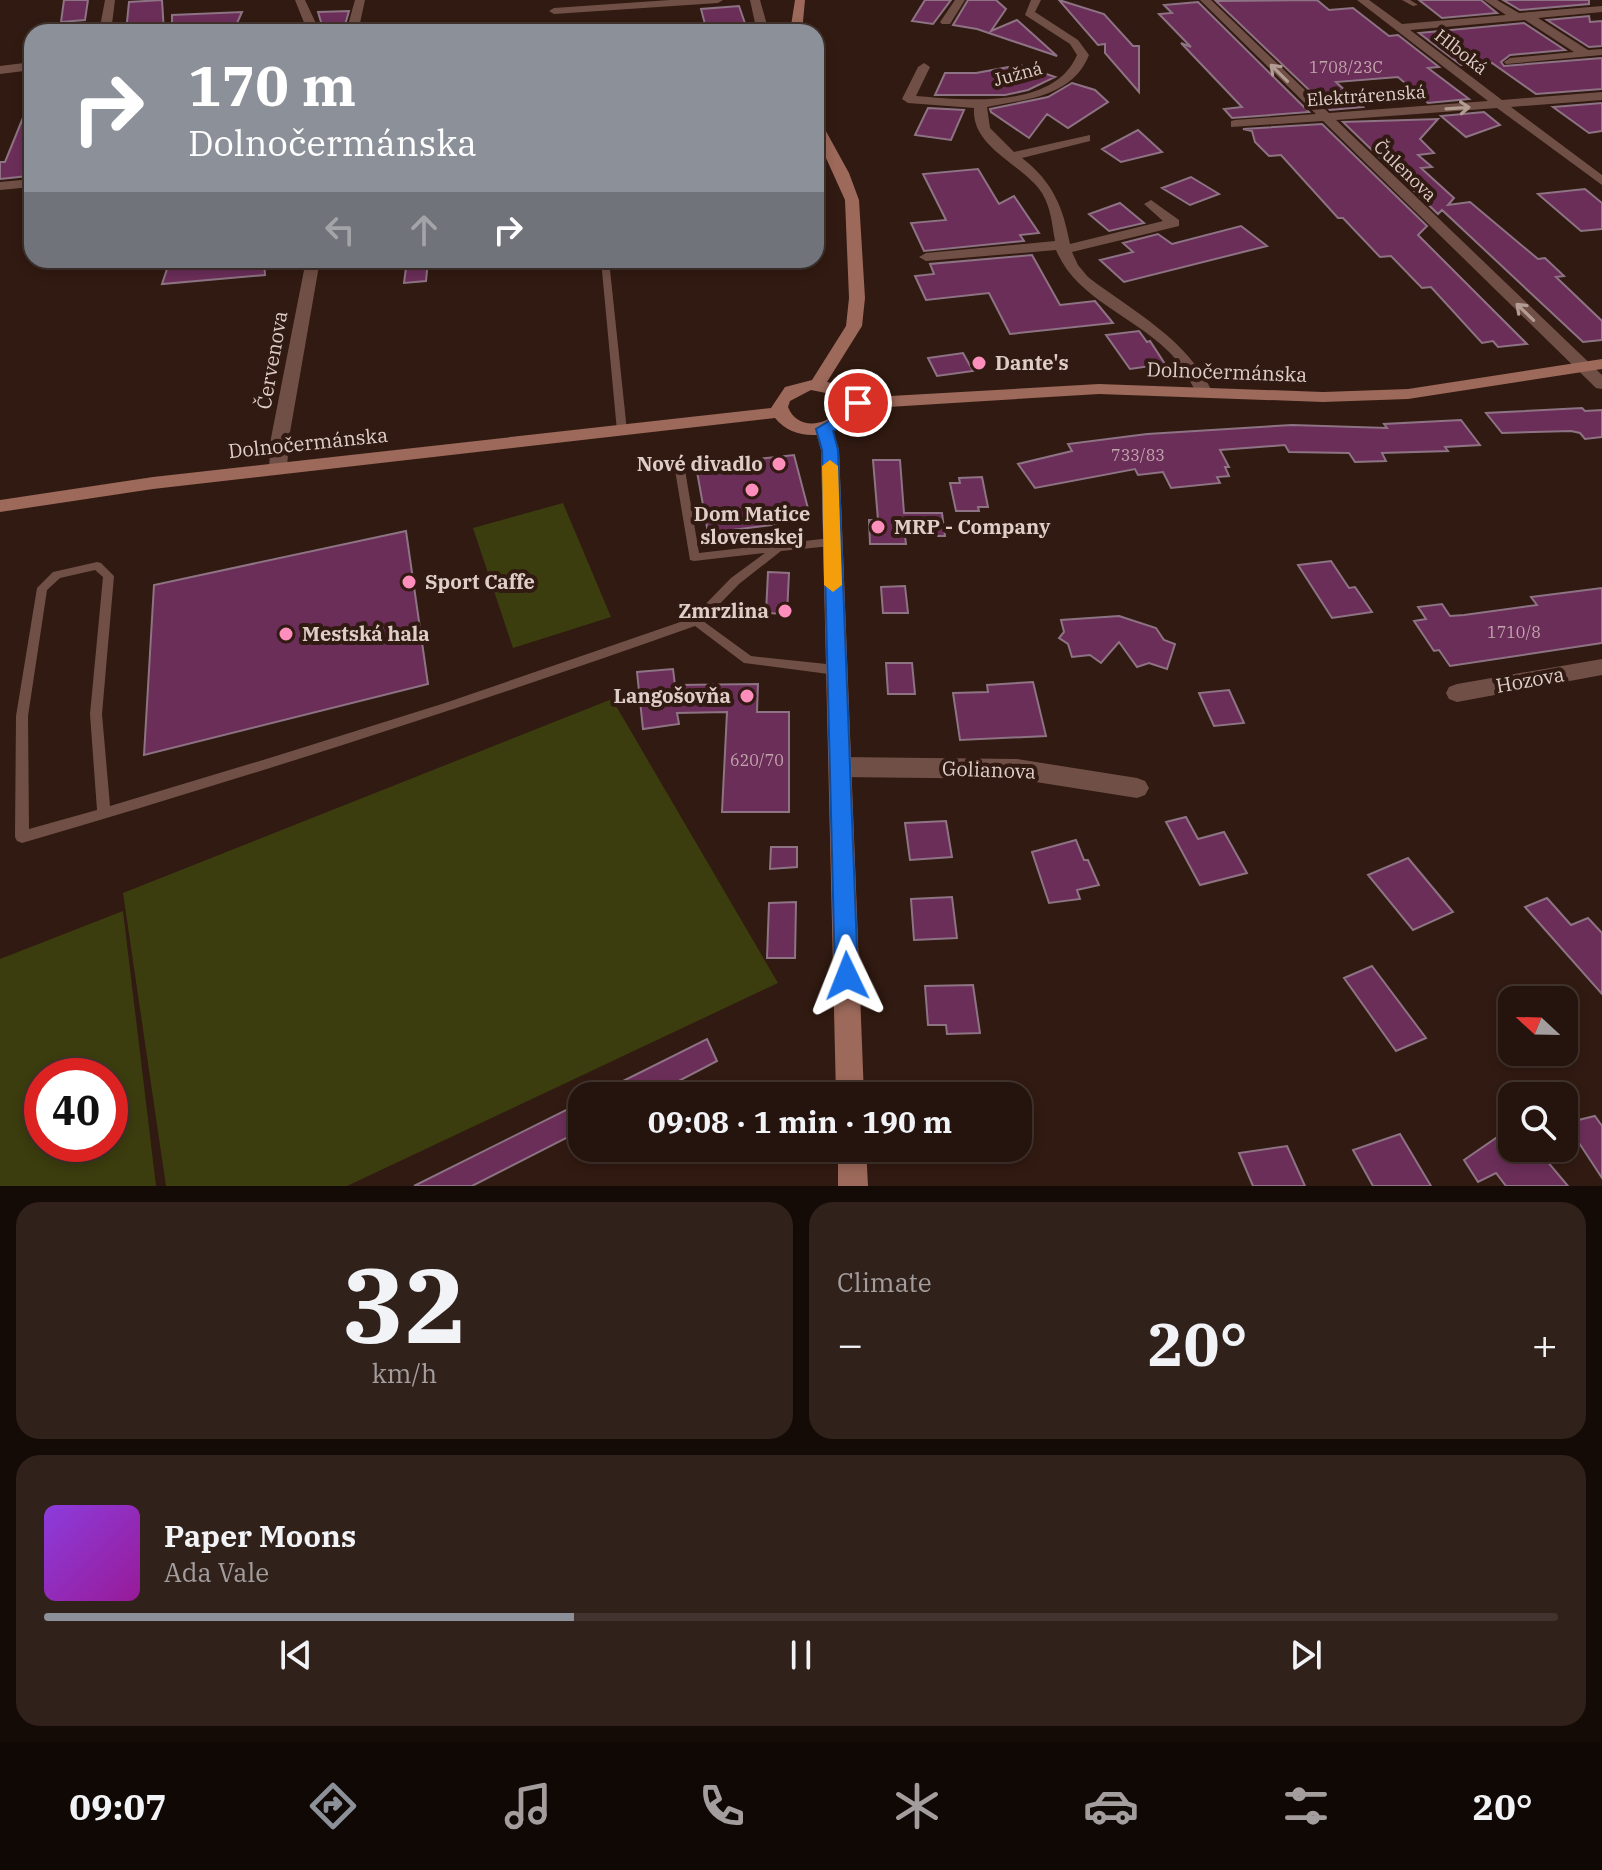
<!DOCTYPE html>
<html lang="en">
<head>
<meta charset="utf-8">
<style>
	:root { --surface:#25140d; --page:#31211b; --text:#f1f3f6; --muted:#a39e9d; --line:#42332e; --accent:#8c9099 }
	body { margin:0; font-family:"IBM Plex Serif",serif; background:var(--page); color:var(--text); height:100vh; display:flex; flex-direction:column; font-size:30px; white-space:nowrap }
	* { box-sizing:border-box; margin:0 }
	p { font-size:26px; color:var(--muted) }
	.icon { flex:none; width:44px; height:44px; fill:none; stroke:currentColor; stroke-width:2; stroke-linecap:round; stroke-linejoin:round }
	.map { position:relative; height:1186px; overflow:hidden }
	.details { display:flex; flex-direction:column; gap:16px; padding:16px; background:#140b07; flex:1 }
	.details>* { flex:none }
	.guide { position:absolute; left:24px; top:24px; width:800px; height:244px; border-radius:24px; box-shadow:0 4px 12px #0003,0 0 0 2px var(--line); background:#8c9099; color:#fff; overflow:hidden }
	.needle { width:52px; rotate:292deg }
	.fabs { position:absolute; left:1498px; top:986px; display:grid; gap:16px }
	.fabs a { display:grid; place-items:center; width:80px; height:80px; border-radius:16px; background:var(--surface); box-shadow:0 4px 12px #0003,0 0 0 2px var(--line); font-size:40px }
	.speed { position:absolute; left:24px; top:1058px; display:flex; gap:16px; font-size:40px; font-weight:700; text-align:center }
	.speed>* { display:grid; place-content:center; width:104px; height:104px; border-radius:50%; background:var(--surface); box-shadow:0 4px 12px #0003,0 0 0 2px var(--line); line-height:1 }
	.speed .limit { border:12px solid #d22; background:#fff; color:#111 }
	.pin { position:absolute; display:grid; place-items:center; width:68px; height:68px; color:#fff; margin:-34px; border:4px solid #fff; border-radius:50%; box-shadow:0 2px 8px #0007 }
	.me { position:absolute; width:88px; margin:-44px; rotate:358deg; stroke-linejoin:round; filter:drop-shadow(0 0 6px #0008) }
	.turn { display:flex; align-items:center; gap:28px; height:168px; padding:0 32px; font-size:36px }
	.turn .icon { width:104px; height:104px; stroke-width:2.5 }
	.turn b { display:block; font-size:56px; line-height:68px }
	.lanes { display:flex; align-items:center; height:76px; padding:0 32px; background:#0003; justify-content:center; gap:40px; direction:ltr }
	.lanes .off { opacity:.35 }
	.big { font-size:60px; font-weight:700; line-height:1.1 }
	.details .card { flex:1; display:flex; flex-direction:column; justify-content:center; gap:12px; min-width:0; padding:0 28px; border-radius:24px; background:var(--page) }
	.details .dial { align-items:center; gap:0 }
	.dial b { font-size:104px; line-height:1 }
	.song { display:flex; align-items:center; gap:24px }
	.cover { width:96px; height:96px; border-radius:12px; background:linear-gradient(135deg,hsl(270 70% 55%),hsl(300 70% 35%)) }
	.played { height:8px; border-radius:4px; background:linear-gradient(90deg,var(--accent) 35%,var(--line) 35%) }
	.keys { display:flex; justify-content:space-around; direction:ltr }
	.heat { display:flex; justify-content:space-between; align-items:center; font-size:44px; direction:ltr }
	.details .tiles { flex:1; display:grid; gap:16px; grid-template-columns:1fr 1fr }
	.card:last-child { grid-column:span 2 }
	.trip { position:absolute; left:568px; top:1082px; width:464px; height:80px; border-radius:24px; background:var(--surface); box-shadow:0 4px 12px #0003,0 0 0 2px var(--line); font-weight:700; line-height:80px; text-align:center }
	.tab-bar { display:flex; height:128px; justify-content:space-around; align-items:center; background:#0f0805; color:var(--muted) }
	.tab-bar .icon { width:56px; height:56px }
	.tab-bar .current { color:var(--accent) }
	.tab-bar b { font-size:36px; color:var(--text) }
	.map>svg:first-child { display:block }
	.green { fill:#3b3d0e; fill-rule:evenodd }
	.building { fill:#6b2e59; stroke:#8d7383; stroke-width:2 }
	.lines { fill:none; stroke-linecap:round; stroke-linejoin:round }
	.lane { fill:#705046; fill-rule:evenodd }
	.street { fill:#705046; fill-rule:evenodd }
	.secondary { fill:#9c695a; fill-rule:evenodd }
	.oneway { stroke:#b39c94 }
	.route { fill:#1a73e8; stroke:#114b97; stroke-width:2 }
	.slow { fill:#f59e0b }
	.poi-dot { fill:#fe8ebc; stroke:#311a11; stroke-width:3 }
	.labels { text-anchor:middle; stroke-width:8; stroke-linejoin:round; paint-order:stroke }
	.number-label { font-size:16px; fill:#c2a6ac }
	.far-street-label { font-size:18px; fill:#dfcec8; stroke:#311a11 }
	.street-label { font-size:20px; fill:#dfcec8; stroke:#311a11 }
	.poi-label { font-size:20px; font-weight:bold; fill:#dfcec8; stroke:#311a11; text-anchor:start }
</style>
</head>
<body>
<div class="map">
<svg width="1602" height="1186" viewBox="0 0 1602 1186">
	<rect width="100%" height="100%" fill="#311a11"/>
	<path class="green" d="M 563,503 L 611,617 L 513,648 L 473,528 Z
		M 612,699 L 778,983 L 347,1186 L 166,1186 L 123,893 Z
		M 123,911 L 156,1186 L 0,1186 L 0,959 ZM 42,1076 L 110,1076 L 110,1144 L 42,1144 Z"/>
	<path class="building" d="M 64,0 L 88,0 L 85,20 L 61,22 Z
		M 162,0 L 164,32 L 126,32 L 129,2 Z
		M 925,0 L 951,0 L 933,24 L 912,21 Z
		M 968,0 L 996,0 L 1006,9 L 991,31 L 1017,20 L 1057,56 L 977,29 L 953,25 Z
		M 1059,0 L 1104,14 L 1133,46 L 1139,46 L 1139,92 L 1105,53 L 1105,44 L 1098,45 Z
		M 1317,0 L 1329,10 L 1353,8 L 1389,36 L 1398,35 L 1439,67 L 1428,68 L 1469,99 L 1428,103 L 1398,77 L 1336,82 L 1363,107 L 1330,110 L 1216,1 Z
		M 1419,0 L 1481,0 L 1497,13 L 1442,18 Z
		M 1503,0 L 1589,0 L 1589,4 L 1520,10 Z
		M 1198,2 L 1309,112 L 1232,118 L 1224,109 L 1242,107 L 1181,43 L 1191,47 L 1159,14 L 1172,13 L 1164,5 Z
		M 739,6 L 748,32 L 707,32 L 701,9 Z
		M 349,11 L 343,32 L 324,32 L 318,12 Z
		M 242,12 L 233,32 L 172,32 L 172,15 Z
		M 1589,16 L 1590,22 L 1602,21 L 1602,46 L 1589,47 L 1547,20 Z
		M 1524,23 L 1565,50 L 1510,55 L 1501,62 L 1504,66 L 1602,58 L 1602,89 L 1536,94 L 1492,63 L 1461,65 L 1419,33 Z
		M 1020,65 L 1055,77 L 1028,90 L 1005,95 L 935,95 L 945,73 L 976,73 Z
		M 1072,83 L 1095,90 L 1108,102 L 1068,128 L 1047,114 L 1029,138 L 991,112 L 990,109 L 1048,97 Z
		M 31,98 L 32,165 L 28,176 L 0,179 L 0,162 L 5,162 Z
		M 1602,103 L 1602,131 L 1589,133 L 1553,107 Z
		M 928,108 L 964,110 L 951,140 L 915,135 Z
		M 1484,112 L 1500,125 L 1466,137 L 1441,116 Z
		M 1438,119 L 1420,139 L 1434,153 L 1418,155 L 1432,167 L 1421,168 L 1454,198 L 1448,205 L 1470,202 L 1538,259 L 1545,258 L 1564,276 L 1556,277 L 1602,321 L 1602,340 L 1583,342 L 1442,210 L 1438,214 L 1343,122 Z
		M 1322,124 L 1427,226 L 1418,235 L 1527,344 L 1498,347 L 1493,341 L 1482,343 L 1431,287 L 1422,288 L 1391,256 L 1380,257 L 1343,218 L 1338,218 L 1281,155 L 1269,156 L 1255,142 L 1252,131 L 1243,129 Z
		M 1138,130 L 1162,152 L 1121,162 L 1102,149 Z
		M 978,169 L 999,204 L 1014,196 L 1039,233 L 1020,235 L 1024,241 L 924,251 L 911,223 L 946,220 L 923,174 Z
		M 1191,177 L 1219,194 L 1190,205 L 1162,188 Z
		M 1585,189 L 1602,203 L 1602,229 L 1581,231 L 1538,194 Z
		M 1120,203 L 1144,223 L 1109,231 L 1089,214 Z
		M 1241,226 L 1267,246 L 1124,282 L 1100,260 L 1133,252 L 1123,243 L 1158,234 L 1172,244 Z
		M 1032,255 L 1060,305 L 1095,301 L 1113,323 L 1010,334 L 989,293 L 926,300 L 915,276 L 934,274 L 930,264 Z
		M 170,260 L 264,260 L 265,275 L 162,284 Z
		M 407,260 L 428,260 L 426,281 L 404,283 Z
		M 1139,331 L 1147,342 L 1150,341 L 1165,364 L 1130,369 L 1106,335 Z
		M 963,353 L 973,371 L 937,376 L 928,358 Z
		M 1582,408 L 1585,411 L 1602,410 L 1602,437 L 1585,439 L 1580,433 L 1571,431 L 1502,433 L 1486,413 Z
		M 1461,420 L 1480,445 L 1445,447 L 1448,451 L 1382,453 L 1386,461 L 1355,462 L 1349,453 L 1289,452 L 1285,445 L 1220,450 L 1229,467 L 1225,467 L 1229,476 L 1217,477 L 1220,483 L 1171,488 L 1163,472 L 1138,475 L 1135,469 L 1035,488 L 1018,464 L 1072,451 L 1068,444 L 1147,434 L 1292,425 L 1387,428 L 1384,424 Z
		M 794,455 L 811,520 L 708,533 L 696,466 Z
		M 873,460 L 900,460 L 904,513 L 942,513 L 945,536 L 905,536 L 906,544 L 870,544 L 869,520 L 878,520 Z
		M 982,477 L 988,507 L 978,507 L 979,511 L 956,511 L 950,483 L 960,483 L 959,478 Z
		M 406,531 L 428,684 L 144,755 L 154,585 Z
		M 1331,561 L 1349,588 L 1355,587 L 1372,612 L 1332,618 L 1298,565 Z
		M 768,572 L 789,573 L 787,614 L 766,613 Z
		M 905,586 L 908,613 L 883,613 L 881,587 Z
		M 1602,588 L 1602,643 L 1450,666 L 1439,650 L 1434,651 L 1414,621 L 1426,619 L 1418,607 L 1442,604 L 1450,616 L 1464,615 L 1537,605 L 1531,597 Z
		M 1119,616 L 1156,628 L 1164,640 L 1175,644 L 1167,669 L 1149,663 L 1137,667 L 1119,642 L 1101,663 L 1090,655 L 1072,657 L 1068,644 L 1059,638 L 1064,632 L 1061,620 Z
		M 886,663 L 912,663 L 915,694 L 888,694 Z
		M 673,669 L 675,685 L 758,684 L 757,712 L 789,712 L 789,812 L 722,812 L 727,712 L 677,713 L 679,724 L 643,729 L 637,672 Z
		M 1033,682 L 1046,736 L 960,740 L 953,693 L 988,692 L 987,685 Z
		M 1229,690 L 1244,723 L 1214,726 L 1199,693 Z
		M 1186,817 L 1198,839 L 1224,832 L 1247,873 L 1200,885 L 1166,822 Z
		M 946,821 L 952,857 L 910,860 L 905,823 Z
		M 1076,840 L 1084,860 L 1088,860 L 1099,885 L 1077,890 L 1080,899 L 1049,903 L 1032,852 Z
		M 771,847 L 797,847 L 797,867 L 770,869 Z
		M 1408,858 L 1453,912 L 1413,930 L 1368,875 Z
		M 952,897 L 957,938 L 914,940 L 911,899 Z
		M 1547,898 L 1571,925 L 1588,918 L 1602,933 L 1602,994 L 1525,907 Z
		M 796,902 L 795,958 L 767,958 L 769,903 Z
		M 1372,966 L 1426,1038 L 1396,1051 L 1344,978 Z
		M 973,985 L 980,1033 L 947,1034 L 946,1025 L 928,1025 L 925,986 Z
		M 707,1039 L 717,1061 L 650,1096 L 593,1096 Z
		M 582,1102 L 582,1130 L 472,1186 L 414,1186 Z
		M 1595,1116 L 1602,1126 L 1602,1178 L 1566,1123 Z
		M 1512,1127 L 1512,1148 L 1536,1148 L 1568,1186 L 1506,1186 L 1496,1173 L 1478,1182 L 1464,1160 Z
		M 1400,1134 L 1431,1186 L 1373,1186 L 1353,1150 Z
		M 1287,1146 L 1305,1186 L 1253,1186 L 1239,1153 Z"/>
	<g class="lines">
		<path class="lane" d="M 1402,0 L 1410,0 L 1418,5 L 1413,6 Z
			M 437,260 L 445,260 L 444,265 L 489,260 L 514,260 L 510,262 L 440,270 L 436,268 Z
			M 601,260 L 609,260 L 627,431 L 622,434 L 617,431 Z
			M 680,467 L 685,470 L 699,553 L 831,538 L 835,539 L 836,542 L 835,545 L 831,546 L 781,551 L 739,584 L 703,621 L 751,656 L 836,665 L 840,667 L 842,670 L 840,673 L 836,675 L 744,663 L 695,626 C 473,705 248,777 22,843 L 17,841 L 15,837 L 16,716 L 37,588 L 53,572 L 97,562 L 101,563 L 114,576 L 102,714 L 110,806 L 276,756 L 445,703 L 692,618 L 731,578 L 765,553 L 694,561 L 690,560 L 675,470 ZM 95,570 L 103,577 L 90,714 L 97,810 L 29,829 L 28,716 L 47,590 L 60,578 Z"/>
		<path class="street" d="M 105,0 L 115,0 L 111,32 L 99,32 Z
			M 295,0 L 305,0 L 320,32 L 272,32 L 305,25 Z
			M 355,0 L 365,0 L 358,32 L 346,32 Z
			M 670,0 L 723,0 L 718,3 L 554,14 L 549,11 L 554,8 Z
			M 750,0 L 760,0 L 769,32 L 757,32 Z
			M 955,0 L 965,0 L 950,24 L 942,24 L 940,22 Z
			M 1031,0 L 1041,0 L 1035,12 L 1078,40 L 1089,55 C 1072,97 1027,99 987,107 L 990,128 L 1014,152 L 1090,135 L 1090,141 L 1022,158 C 1053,182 1063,207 1070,244 L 1163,221 L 1144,204 L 1151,200 L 1179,220 L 1179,226 L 1072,252 L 1078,265 L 1088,277 C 1135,313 1186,338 1213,393 L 1211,397 L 1199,397 C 1189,380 1182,364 1167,350 C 1131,315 1076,298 1056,250 L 926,261 L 919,257 L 926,253 L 1055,241 C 1052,224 1051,208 1042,193 C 1023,164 971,148 974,108 L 908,103 L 902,99 L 918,67 L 924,63 L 930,67 L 916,96 C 964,100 1054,110 1077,55 L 1070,44 L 1025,15 Z
			M 1200,0 L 1211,0 L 1329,113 L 1488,101 L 1357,0 L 1369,0 L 1402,24 L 1506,15 L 1484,0 L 1497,0 L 1519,13 L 1602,6 L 1602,12 L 1538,18 L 1588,50 L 1602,49 L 1602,55 L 1506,64 L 1504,62 L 1510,58 L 1574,52 L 1525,20 L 1410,30 L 1502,100 L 1602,92 L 1602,100 L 1511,107 L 1602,175 L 1602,185 L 1497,108 L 1336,120 L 1602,375 L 1602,389 L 1596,388 L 1323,121 L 1231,127 L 1231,121 L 1235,120 L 1316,114 Z
			M 32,62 L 32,70 L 0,74 L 0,66 Z
			M 32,179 L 32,187 L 0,190 L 0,182 Z
			M 306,260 L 320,260 L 289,438 L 287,468 L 278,474 L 269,468 L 271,438 Z
			M 1602,659 L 1602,675 L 1457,702 L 1449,699 L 1446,693 L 1449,687 L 1457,684 Z
			M 840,757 L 1017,759 L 1137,778 L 1145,781 L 1149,788 L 1145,795 L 1137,798 L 1017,779 L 840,777 L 832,774 L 829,767 L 832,760 Z"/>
		<path class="secondary" d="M 795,0 L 805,0 L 802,32 L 790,32 Z
			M 816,120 L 822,124 L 849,173 L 859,200 L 865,298 L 862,326 L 827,382 L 837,384 L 855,398 L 1099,384 L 1323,392 L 1408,389 L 1602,359 L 1602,369 L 1408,399 L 1323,402 L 1099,394 L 856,409 L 848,423 L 833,431 L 839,450 L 864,1096 L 836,1096 L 821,450 L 817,435 C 800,436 786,431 775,418 L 153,489 L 0,512 L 0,500 L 153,477 L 771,408 L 785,387 L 812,380 L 846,326 L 849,298 L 845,200 L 816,136 ZM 811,390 L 826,393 L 838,400 L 839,410 C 825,427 797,430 788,407 L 790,401 Z
			M 838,1148 L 866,1148 L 868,1186 L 838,1186 Z"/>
	</g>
	<defs><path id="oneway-shaft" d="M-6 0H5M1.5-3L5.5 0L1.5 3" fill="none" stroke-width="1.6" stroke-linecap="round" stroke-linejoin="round" transform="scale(2)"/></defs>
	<g class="oneway">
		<use href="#oneway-shaft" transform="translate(1279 73) rotate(-135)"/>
		<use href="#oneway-shaft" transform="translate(1458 108) rotate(-4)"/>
		<use href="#oneway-shaft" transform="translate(1525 312) rotate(-136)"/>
	</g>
	<path class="route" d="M 858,398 L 863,400 L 863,406 L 855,408 L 849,422 L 833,431 L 838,450 L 858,976 L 855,984 L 847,988 L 838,984 L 835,976 L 822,450 L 816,429 L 837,416 L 843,400 Z"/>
	<path class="slow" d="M 830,460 L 838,466 L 842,585 L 833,592 L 824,585 L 822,466 Z"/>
	<g class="poi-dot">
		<circle cx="979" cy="363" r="8"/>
		<circle cx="779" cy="464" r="8"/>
		<circle cx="752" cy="490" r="8"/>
		<circle cx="878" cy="527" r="8"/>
		<circle cx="409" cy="582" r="8"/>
		<circle cx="785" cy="611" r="8"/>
		<circle cx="286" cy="634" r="8"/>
		<circle cx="747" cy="696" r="8"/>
	</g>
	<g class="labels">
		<g class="number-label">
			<text x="1346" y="73">1708/23C</text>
			<text x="1138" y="461">733/83</text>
			<text x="1514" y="638">1710/8</text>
			<text x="757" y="766">620/70</text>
		</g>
		<g class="far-street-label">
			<text transform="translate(1461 52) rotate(38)" y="6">Hlboká</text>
			<text transform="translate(1018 74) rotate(-15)" y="6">Južná</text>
			<text transform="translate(1366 96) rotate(-4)" y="6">Elektrárenská</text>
			<text transform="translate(1405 171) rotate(44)" y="6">Čulenova</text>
		</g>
		<g class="street-label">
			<text transform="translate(272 360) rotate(-80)" y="7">Červenova</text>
			<text transform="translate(1227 372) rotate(2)" y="7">Dolnočermánska</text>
			<text transform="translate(308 443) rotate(-6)" y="7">Dolnočermánska</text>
			<text transform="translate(1530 680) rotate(-10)" y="7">Hozova</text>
			<text transform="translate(989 770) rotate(2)" y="7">Golianova</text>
		</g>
		<g class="poi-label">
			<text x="995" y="370">Dante's</text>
			<text x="763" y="471" text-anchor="end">Nové divadlo</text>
			<text x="752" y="521" text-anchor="middle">Dom Matice<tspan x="752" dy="23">slovenskej</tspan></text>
			<text x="894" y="534">MRP - Company</text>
			<text x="425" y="589">Sport Caffe</text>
			<text x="769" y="618" text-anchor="end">Zmrzlina</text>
			<text x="302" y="641">Mestská hala</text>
			<text x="731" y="703" text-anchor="end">Langošovňa</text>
		</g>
	</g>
</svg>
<div class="fabs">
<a><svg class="needle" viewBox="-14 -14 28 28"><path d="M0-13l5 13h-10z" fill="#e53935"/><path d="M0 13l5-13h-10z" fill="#a39e9d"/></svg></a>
<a><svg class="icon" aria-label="search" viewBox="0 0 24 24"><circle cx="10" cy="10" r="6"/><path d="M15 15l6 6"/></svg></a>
</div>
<div class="speed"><div class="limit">40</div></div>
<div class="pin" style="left:858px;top:403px;background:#d93025"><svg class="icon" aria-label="arrive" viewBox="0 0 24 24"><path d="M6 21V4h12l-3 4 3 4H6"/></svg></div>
<svg class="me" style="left:847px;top:976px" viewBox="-20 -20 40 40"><path d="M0-17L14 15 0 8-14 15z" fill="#1a73e8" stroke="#fff" stroke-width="4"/></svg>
<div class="trip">09:08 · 1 min · 190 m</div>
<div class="guide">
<div class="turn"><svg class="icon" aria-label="right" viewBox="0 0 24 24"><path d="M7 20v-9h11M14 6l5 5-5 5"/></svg><div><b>170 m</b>Dolnočermánska</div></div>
<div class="lanes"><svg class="icon off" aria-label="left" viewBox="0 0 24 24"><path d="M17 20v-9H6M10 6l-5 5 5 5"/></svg><svg class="icon off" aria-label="ahead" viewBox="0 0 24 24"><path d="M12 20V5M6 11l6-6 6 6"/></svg><svg class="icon" aria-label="right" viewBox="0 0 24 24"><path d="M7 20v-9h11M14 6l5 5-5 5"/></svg></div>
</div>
</div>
<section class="details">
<div class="tiles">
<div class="card dial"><b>32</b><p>km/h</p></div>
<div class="card"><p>Climate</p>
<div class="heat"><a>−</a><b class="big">20°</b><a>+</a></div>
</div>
<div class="card">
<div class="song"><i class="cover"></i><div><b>Paper Moons</b><p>Ada Vale</p></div></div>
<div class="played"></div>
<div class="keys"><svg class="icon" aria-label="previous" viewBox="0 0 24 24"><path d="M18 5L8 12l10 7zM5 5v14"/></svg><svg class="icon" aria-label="pause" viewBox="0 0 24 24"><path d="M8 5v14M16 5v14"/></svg><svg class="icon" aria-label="next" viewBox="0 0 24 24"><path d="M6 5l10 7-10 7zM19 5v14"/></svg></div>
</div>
</div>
</section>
<nav class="tab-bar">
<b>09:07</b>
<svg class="icon current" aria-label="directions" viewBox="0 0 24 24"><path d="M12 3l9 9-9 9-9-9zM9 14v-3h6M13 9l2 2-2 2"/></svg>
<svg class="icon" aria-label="music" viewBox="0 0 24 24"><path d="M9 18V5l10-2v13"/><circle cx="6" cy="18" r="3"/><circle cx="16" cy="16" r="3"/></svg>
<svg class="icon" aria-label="phone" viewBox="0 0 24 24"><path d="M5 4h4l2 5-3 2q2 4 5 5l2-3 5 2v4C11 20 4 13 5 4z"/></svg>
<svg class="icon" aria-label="climate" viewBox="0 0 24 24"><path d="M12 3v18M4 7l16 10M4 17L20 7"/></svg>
<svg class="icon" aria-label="car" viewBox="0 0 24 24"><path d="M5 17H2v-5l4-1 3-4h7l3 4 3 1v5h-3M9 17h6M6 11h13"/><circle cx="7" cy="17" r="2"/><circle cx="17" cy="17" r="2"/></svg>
<svg class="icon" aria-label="filters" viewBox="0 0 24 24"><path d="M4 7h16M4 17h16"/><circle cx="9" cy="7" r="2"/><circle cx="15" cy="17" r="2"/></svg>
<b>20°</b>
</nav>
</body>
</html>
